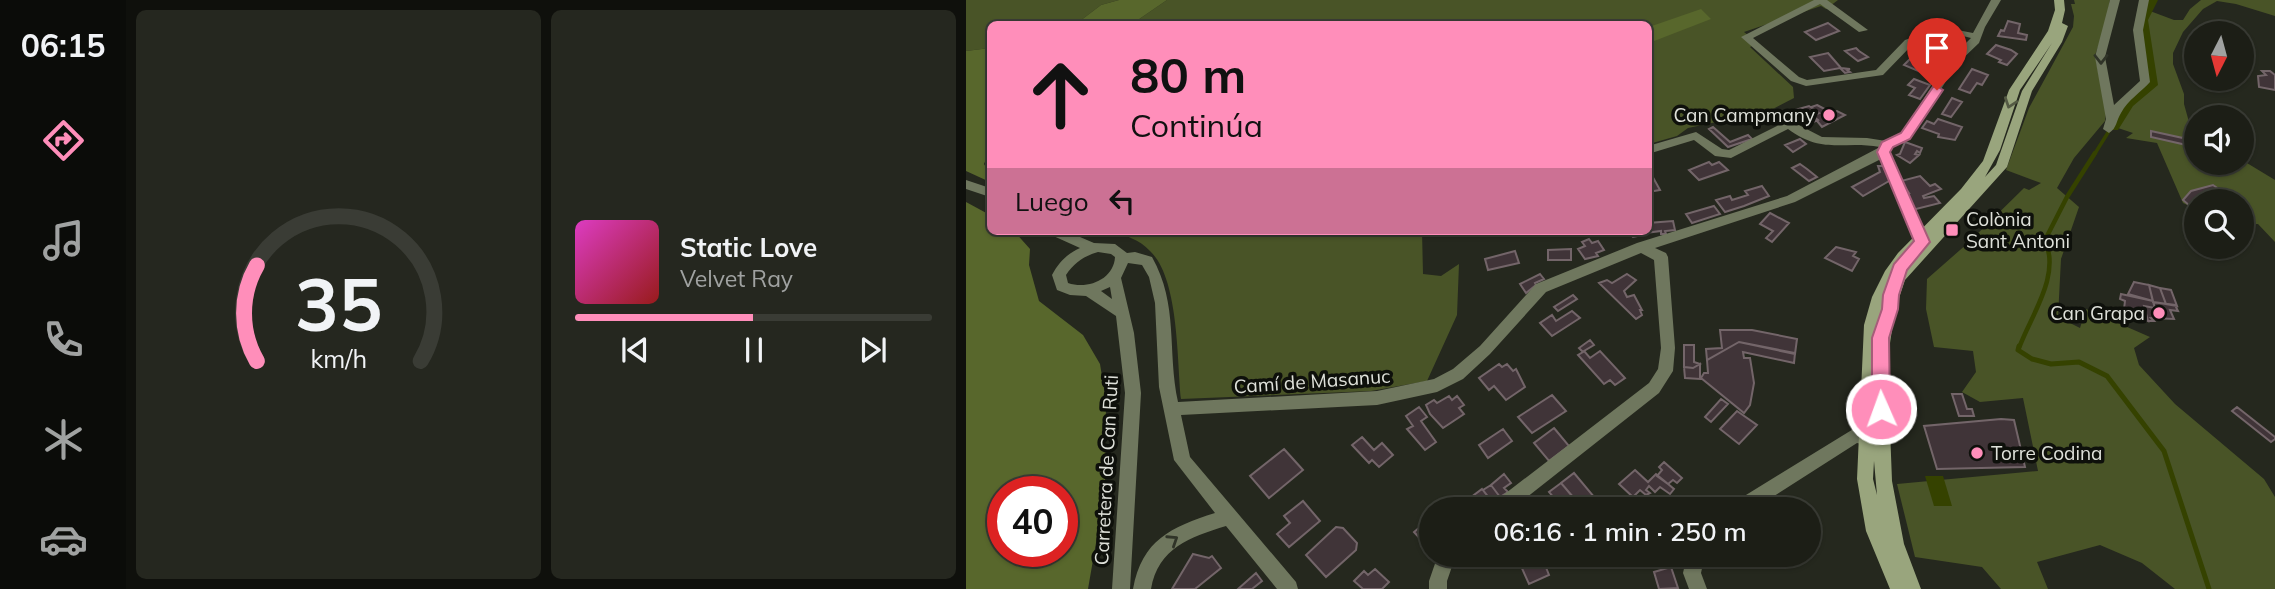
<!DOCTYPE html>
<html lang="es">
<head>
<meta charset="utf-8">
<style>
	:root { --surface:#1c1e16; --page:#25271f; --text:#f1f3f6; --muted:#a0a2a1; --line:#3a3c35; --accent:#ff8eba }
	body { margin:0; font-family:Mulish,sans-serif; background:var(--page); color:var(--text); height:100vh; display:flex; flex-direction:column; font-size:26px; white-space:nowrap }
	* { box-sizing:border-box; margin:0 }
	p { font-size:23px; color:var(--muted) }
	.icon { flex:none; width:38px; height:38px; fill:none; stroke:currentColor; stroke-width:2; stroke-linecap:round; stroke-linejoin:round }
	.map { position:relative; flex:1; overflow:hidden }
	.panel { display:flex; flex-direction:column; gap:10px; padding:10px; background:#0f100c; width:840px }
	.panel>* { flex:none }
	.guide { position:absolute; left:21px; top:21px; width:665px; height:214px; border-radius:10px; box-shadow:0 2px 5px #0004,0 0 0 2px var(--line); background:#ff8eba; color:#111; overflow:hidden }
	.needle { width:46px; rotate:186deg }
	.tools { position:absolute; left:1218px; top:21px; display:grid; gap:14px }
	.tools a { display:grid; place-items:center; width:70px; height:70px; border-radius:50%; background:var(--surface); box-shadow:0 2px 5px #0004,0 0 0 2px var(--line); font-size:35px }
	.speed { position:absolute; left:21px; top:476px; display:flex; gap:14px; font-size:35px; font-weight:700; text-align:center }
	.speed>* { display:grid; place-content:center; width:91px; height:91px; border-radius:50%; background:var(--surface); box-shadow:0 2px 5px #0004,0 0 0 2px var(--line); line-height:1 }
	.speed .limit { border:10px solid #d22; background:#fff; color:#111 }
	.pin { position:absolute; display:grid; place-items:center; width:60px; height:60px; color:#fff; margin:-72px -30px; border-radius:50% 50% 50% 0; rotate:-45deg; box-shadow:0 0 7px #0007 }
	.pin .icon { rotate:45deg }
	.me { position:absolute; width:77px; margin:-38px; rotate:358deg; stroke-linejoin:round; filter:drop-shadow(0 0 5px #0008) }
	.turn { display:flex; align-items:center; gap:24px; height:147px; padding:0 28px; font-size:32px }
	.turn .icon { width:91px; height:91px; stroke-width:2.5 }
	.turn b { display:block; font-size:49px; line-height:60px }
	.then { display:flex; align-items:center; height:66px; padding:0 28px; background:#0003; gap:14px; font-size:26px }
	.panel .widget { flex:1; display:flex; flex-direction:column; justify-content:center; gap:10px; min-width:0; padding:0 24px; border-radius:10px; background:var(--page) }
	.panel .dial { align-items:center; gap:0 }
	.dial svg { height:182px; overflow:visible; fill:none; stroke:var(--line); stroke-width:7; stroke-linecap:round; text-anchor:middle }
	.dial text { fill:var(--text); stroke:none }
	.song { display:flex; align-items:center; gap:21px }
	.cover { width:84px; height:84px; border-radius:10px; background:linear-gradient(135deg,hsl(310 70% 55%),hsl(0 70% 35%)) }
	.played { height:7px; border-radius:4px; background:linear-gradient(90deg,var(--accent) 50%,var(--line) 50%) }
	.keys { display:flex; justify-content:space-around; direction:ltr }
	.panel .tiles { flex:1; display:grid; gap:10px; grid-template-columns:repeat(2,1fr) }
	.trip { position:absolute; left:453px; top:497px; width:402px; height:70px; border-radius:35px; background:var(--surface); box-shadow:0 2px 5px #0004,0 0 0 2px var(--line); font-weight:600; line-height:70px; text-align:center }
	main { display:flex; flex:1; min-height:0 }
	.tabs { display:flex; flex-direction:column; width:126px; justify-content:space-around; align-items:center; background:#0b0c09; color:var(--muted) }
	.tabs .icon { width:49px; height:49px }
	.tabs .active { color:var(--accent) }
	.tabs b { font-size:32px; color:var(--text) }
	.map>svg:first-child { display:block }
	.green { fill:#495427 }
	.forest { fill:#58672c; fill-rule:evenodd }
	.water { fill:#354200 }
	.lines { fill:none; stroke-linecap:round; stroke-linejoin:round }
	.stream-far2 { stroke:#354200; stroke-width:3.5 }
	.stream-far1 { stroke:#354200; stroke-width:4.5 }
	.stream { stroke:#354200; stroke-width:5 }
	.canal { fill:#354200; fill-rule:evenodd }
	.building { fill:#403438; stroke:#736569; stroke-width:2 }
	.street { fill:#6f775e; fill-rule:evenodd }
	.secondary { fill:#99a57d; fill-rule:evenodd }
	.oneway { stroke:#303428 }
	.oneway2 { stroke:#545a44 }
	.route { fill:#ff8eba; stroke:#a65c79; stroke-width:2 }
	.poi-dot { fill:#ff8eba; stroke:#0e100b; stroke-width:2.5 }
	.labels { text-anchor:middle; stroke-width:7; stroke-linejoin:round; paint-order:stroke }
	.poi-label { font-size:19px; fill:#dfe1da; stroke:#0e100b; text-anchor:end }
	.street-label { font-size:19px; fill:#dfe1da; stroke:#0e100b }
</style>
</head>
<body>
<main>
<nav class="tabs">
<b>06:15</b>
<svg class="icon active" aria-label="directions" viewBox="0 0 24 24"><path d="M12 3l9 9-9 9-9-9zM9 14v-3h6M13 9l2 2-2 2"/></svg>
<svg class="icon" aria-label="music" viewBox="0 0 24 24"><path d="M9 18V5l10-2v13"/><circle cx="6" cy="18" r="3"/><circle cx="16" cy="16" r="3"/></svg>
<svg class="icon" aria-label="phone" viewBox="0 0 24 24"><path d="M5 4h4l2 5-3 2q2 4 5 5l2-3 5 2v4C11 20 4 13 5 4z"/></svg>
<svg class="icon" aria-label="climate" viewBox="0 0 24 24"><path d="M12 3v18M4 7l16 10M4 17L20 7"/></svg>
<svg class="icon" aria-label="car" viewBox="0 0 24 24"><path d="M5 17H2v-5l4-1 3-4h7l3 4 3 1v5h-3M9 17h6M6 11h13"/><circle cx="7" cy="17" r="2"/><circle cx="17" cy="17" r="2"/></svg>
</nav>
<section class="panel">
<div class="tiles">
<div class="widget dial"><svg viewBox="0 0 100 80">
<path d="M14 69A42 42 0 1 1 86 69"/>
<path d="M14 69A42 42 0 0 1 14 27" stroke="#ff8eba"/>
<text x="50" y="56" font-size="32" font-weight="700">35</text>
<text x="50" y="72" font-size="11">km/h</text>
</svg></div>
<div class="widget">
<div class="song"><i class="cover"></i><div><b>Static Love</b><p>Velvet Ray</p></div></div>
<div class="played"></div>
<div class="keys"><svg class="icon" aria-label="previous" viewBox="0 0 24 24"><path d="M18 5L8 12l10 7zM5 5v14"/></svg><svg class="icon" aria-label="pause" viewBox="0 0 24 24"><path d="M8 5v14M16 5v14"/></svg><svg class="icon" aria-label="next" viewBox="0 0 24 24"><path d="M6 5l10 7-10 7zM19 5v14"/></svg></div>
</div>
</div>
</section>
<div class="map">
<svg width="1309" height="589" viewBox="0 0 1309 589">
	<rect width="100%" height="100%" fill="#25281e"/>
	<path class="green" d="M 0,0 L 153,0 L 135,5 L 110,24 L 24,24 L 24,48 L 0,51 Z
		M 201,0 L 872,0 L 860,9 L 855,6 L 778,32 L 792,43 L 784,47 L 827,87 L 828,98 L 803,111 L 722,128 L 711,136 L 683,144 L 682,24 L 166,24 Z
		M 1108,0 L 1144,0 L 1138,31 L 1129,55 L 1140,113 L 1139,121 L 1108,158 L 1091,188 L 1113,207 L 1095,259 L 1092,317 L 1114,328 L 1120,309 L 1184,337 L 1168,348 L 1173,365 L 1209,404 L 1298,479 L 1309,497 L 1309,589 L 1209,589 L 1176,563 L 1134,545 L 1071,562 L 1082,589 L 1035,589 L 1016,567 L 949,557 L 931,484 L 1072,471 L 1057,398 L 1014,402 L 996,392 L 1010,372 L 1007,351 L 968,347 L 960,309 L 961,279 L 1002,243 L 1058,188 L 1063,190 L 1075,183 L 1040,170 L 1063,108 L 1107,27 L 1108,16 L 1105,4 L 1109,4 Z
		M 1235,0 L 1309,0 L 1309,16 L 1270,4 L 1251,1 L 1237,9 L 1217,32 L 1207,53 L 1207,64 L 1218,94 L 1218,104 L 1223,122 L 1230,131 L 1230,163 L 1276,163 L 1276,160 L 1309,180 L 1309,242 L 1292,224 L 1282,224 L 1276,215 L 1276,201 L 1230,201 L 1230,209 L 1217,203 L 1191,143 L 1160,138 L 1167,133 L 1152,128 L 1161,108 L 1188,85 L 1181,16 L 1184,11 L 1208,20 L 1217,20 L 1224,9 Z
		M 145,231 L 456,231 L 457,274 L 475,276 L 493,264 L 491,315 L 461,381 L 405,391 L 215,399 C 211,360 213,278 184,251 C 173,239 160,236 145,231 Z"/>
	<path class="forest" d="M 153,0 L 201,0 L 166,24 L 110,24 L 135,5 Z
		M 735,9 L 745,19 L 683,43 L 683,27 Z
		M 24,48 L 24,74 L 19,76 L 24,81 L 24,150 L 18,164 L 24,174 L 24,182 L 0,171 L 0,51 Z
		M 0,202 L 24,215 L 24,231 L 48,231 L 64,249 L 63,265 L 73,301 L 117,335 L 134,364 L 140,401 L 139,491 L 122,589 L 0,589 ZM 37,492 L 96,492 L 96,551 L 37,551 Z"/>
	<path class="water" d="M 959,476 L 977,476 L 986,506 L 968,506 Z"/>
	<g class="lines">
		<path class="stream-far2" d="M 1128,155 L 1143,131"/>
		<path class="stream-far1" d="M 1053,348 C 1065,315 1095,276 1079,240 L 1101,197 L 1129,153"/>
		<path class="stream" d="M 1053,346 L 1052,350 L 1066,359 L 1085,364 L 1113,362 L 1141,376 L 1198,451 L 1243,589"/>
		<path class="canal" d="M 1182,0 L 1192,0 L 1182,20 L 1192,85 L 1167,106 L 1152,130 L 1142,130 L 1141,127 L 1158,100 L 1180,84 L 1172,20 Z"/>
	</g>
	<path class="building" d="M 1042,21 L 1054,24 L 1052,33 L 1061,35 L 1060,40 L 1032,36 L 1035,30 L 1038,31 Z
		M 862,23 L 873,31 L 850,40 L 839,32 Z
		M 986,38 L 995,47 L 972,58 L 966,54 L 971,52 L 964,47 L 975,43 L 981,44 L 978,41 Z
		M 1030,45 L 1045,50 L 1051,54 L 1041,65 L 1033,62 L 1035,60 L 1021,54 Z
		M 890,48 L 893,51 L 902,57 L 892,61 L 879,51 Z
		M 862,53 L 875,68 L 884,69 L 881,70 L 884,72 L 879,73 L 874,68 L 858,71 L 844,57 Z
		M 944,59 L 962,66 L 974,71 L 969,78 L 938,65 Z
		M 1006,69 L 1022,75 L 1016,85 L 1011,83 L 1004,93 L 993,89 Z
		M 1296,71 L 1304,71 L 1309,75 L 1309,90 L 1293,87 L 1292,76 L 1300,75 Z
		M 948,79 L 964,85 L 954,99 L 943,95 L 949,88 L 942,85 Z
		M 986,98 L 996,102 L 985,117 L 976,114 Z
		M 851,105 L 866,113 L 871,111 L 879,115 L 856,127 L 847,116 L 853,113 L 845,107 Z
		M 843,106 L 853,113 L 847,116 L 852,120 L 845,123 L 829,110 Z
		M 972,119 L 996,127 L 989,140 L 972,137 L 973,134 L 956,128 L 961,121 L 968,124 Z
		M 747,127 L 764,142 L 782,135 L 786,139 L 762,147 L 743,129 Z
		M 1220,129 L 1230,133 L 1225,146 L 1185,137 L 1185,131 L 1217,138 Z
		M 834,139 L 840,144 L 827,152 L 819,145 Z
		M 939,142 L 956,148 L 954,153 L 951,151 L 949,154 L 953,155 L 944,163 L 931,155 L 934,154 Z
		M 743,162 L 746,165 L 753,162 L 762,170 L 733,180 L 723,170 Z
		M 834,164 L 841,169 L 851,177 L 843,181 L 826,168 Z
		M 912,166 L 918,166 L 925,179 L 923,181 L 897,196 L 886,187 L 914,172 Z
		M 682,172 L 684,172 L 694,190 L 682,192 Z
		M 954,176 L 964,186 L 969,184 L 975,189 L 957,196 L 958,198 L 968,196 L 974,203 L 946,210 L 945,202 L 940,193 L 943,193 L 935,181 Z
		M 1247,185 L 1270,201 L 1230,201 L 1230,205 L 1224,206 L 1217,200 L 1225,191 Z
		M 796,186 L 803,196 L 778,206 L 759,212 L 750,200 L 764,196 L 766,200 L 782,195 L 779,191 Z
		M 748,206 L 754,214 L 726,223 L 720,214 Z
		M 804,213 L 823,223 L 806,242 L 800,238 L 807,231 L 794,224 Z
		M 707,221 L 709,230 L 699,231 L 700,234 L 695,234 L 695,231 L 672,234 L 672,236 L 667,237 L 665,235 L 665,231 L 682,231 L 682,223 Z
		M 623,239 L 626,243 L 632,241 L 638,250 L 630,253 L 632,256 L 619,259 L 612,249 L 619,246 L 616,242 Z
		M 870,247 L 890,252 L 887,256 L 893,259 L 886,271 L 859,258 Z
		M 605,249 L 605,260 L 582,260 L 582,250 Z
		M 549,251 L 553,263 L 522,270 L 519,259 Z
		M 574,274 L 578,279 L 569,283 L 570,285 L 560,293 L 554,284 Z
		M 661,274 L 670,280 L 658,291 L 661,297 L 668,295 L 676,310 L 674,310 L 676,315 L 670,319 L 633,283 L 641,280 L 646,283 Z
		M 1168,282 L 1183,285 L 1187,301 L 1162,294 Z
		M 1183,285 L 1194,288 L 1200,304 L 1187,302 Z
		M 1194,288 L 1205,290 L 1211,306 L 1200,304 Z
		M 1155,294 L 1187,301 L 1189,308 L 1178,306 L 1182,321 L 1175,318 L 1175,314 L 1158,309 L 1159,301 L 1154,299 Z
		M 607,295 L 611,299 L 592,311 L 588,307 Z
		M 1187,302 L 1209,305 L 1212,311 L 1204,310 L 1208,319 L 1185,318 L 1188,321 L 1182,321 L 1178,306 L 1189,308 Z
		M 606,311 L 614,318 L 586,336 L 574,323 L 586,315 L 590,321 Z
		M 754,330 L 786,330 L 831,339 L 829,354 L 773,342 L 741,360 L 740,349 L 756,348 Z
		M 624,340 L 628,345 L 618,351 L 624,358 L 634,351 L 659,378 L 649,385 L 644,380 L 638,384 L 612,355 L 617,352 L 613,348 Z
		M 773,342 L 829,353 L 828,363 L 777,352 L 778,358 L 784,358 L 788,383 L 784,405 L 778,413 L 735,378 L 738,373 L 742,373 L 741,360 Z
		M 718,345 L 728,345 L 728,362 L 734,364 L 727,368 L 718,367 Z
		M 533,364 L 536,367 L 541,364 L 547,371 L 550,369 L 559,387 L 540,400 L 528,386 L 523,390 L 513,378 Z
		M 734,364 L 734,379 L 719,378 L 718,367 L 727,368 Z
		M 986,394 L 996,394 L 1001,409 L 1006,409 L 1008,416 L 993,416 Z
		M 586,395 L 600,411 L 566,433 L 552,417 Z
		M 483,396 L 486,400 L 491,396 L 498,405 L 493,408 L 498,414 L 477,428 L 464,414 L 460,405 L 468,400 L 471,403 Z
		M 755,399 L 762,404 L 745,422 L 739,417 Z
		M 453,407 L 461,417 L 455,421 L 470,442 L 459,450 L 441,429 L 447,426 L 440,416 Z
		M 1271,407 L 1309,437 L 1309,439 L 1305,442 L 1266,411 Z
		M 771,411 L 791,425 L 773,444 L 754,429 Z
		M 1035,419 L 1048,420 L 1059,467 L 971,469 L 958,426 Z
		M 588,428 L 603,446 L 583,461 L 568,443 Z
		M 537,429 L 546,441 L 522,458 L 513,445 Z
		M 396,437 L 408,450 L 416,443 L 427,455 L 413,467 L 406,460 L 403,463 L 386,445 Z
		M 318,449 L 337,470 L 303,498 L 284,476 Z
		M 698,462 L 716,478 L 711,483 L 707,480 L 702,484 L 691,476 L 696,470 L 693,467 Z
		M 669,470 L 682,482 L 690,474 L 708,489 L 704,494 L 694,487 L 689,492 L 683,486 L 680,490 L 684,493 L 680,495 L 674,490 L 667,497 L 653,484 Z
		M 608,473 L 629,498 L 616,508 L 595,483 Z
		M 538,474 L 545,483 L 538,488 L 542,492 L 534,497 L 525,485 Z
		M 595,483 L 615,506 L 615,509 L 597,509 L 583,492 Z
		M 525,485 L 534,497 L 527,503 L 517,490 Z
		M 516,489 L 527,503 L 518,509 L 510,509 L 515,505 L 511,499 L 507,502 L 504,498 Z
		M 337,501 L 354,521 L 323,547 L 311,534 L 324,523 L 318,516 Z
		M 466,517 L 466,541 L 464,539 L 459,544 L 448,532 Z
		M 370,527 L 377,528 L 391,543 L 390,550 L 360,577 L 340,555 Z
		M 227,554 L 243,558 L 246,556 L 255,568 L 229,589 L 206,589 Z
		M 550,555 L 569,555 L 571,562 L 577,560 L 583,575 L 563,584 Z
		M 688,555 L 705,555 L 710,559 L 717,556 L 716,564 L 698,569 L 696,561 L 686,566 L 682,559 Z
		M 705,567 L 712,588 L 693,589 L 688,572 Z
		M 409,569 L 423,582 L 416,589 L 397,589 L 388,581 L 398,571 L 402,575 Z
		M 290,573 L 296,581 L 286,589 L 272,589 Z"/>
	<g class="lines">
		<path class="street" d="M 848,0 L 861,0 L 902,30 L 893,32 L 854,4 L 787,38 L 833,77 L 841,80 L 910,70 L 939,40 L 976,27 L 1007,33 L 1025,0 L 1035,0 L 1019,27 L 1013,43 L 990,65 L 944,139 L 926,147 L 924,152 L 960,237 L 958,240 L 953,242 L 946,237 L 915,159 L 829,202 L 689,248 L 700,253 L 702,257 L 709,348 L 707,371 L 693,393 L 546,509 L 524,509 L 527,503 L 683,383 L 692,369 L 695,348 L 688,260 L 675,253 L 580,292 L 524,354 L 497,379 L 471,392 L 411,405 L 215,415 L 224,457 L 330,582 L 332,589 L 311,589 L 260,526 C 224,537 192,548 185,589 L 167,589 C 176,540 205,527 249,513 L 208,460 L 193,387 L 189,303 L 183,277 L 176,265 L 162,263 L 155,278 L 168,333 L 175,393 L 164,589 L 146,589 L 159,393 L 150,316 L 120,296 L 104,295 L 91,290 L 86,275 C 93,262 101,254 114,248 L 83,234 L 81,231 L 100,231 L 128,243 L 149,244 L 161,253 L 169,252 L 186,257 C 213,305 201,351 212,402 L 411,391 L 468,379 L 487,369 L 514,346 L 570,284 L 671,243 L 821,196 L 914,147 C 877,140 857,155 822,129 L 765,158 L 749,156 L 728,140 L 682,154 L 682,146 L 730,132 L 756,149 L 763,150 L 823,120 L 856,137 L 901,138 L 920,141 L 936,133 L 982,61 L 1005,38 L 981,32 L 947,44 L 917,75 L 840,86 L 825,81 L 775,37 ZM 132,252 L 145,254 L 149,257 C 148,279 122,290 102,283 L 100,275 C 108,263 118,256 132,252 ZM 144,287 L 146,299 L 135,291 Z
			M 1144,0 L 1154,0 L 1139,57 L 1148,105 L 1174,81 L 1167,30 L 1173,0 L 1183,0 L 1177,30 L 1184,82 C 1175,92 1162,100 1155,113 C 1150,121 1151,128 1143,133 L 1137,129 L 1140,119 L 1129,57 Z
			M 0,180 L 24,188 L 24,197 L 0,189 Z
			M 889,428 L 906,433 L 908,438 L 906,443 L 900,445 L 891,443 L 788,509 L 764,509 L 767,503 Z
			M 472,555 L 490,555 L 481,581 L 481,589 L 463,589 L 463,581 Z
			M 721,555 L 739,555 L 735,573 L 741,589 L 723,589 L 717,573 Z"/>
		<path class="secondary" d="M 1088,0 L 1098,0 L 1099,10 L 1096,23 L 1102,26 L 1096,42 L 1066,91 L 1041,167 L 939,280 L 929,310 L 924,343 L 922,377 L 926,481 L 938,544 L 955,589 L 924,589 L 900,531 L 891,479 L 898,325 L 906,297 L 919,271 L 932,253 L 995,189 L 1017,161 L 1043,90 L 1082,31 L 1089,10 ZM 1086,43 L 1056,91 L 1030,165 L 1019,177 L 1034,150 L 1054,90 ZM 908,461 L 911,495 L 907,479 Z"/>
	</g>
	<defs><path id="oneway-chevron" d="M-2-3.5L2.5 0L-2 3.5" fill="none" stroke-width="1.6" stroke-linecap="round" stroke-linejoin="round" transform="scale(1.75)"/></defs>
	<g class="oneway">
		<use href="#oneway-chevron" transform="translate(1135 59) rotate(90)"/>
		<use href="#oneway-chevron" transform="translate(207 540) rotate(-33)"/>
	</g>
	<use class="oneway2" href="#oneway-chevron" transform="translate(1044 103) rotate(109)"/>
	<path class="route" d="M 971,86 L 977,90 L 944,139 L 927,147 L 924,152 L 964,242 L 941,270 L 933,295 L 932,309 L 923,338 L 924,409 L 921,415 L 915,417 L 908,415 L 906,409 L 906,338 L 916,309 L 917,295 L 928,264 L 948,241 L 911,152 L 916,142 L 935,133 L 967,87 Z"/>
	<g class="poi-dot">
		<circle cx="863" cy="115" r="7"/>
		<rect x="979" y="223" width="14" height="14" rx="3.5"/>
		<circle cx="1193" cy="313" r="7"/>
		<circle cx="1011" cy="453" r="7"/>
	</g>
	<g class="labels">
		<g class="poi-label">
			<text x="849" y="122">Can Campmany</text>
			<text x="1000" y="226" text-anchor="start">Colònia<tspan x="1000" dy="22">Sant Antoni</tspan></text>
			<text x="1179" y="320">Can Grapa</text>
			<text x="1025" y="460" text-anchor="start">Torre Codina</text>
		</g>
		<g class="street-label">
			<text transform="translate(346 381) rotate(-4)" y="7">Camí de Masanuc</text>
			<text transform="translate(140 470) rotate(-87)" y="7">Carretera de Can Ruti</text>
		</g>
	</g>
</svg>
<div class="tools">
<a><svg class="needle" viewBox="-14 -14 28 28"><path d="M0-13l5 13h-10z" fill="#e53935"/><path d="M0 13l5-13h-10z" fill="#a0a2a1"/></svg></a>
<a><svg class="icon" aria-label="sound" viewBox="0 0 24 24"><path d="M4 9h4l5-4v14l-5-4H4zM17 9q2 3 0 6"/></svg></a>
<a><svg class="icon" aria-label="search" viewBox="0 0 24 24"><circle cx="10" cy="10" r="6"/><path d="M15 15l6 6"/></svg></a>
</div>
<div class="speed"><div class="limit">40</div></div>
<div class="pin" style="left:971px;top:90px;background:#d93025"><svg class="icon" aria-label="arrive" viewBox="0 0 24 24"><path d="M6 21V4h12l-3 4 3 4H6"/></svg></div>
<svg class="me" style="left:915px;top:409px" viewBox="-20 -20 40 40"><circle r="17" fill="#ff8eba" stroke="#fff" stroke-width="3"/><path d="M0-11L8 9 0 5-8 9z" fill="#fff"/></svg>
<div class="trip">06:16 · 1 min · 250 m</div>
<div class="guide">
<div class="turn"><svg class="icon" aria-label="ahead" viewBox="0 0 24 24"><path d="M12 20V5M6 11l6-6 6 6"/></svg><div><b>80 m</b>Continúa</div></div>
<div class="then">Luego<svg class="icon" aria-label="left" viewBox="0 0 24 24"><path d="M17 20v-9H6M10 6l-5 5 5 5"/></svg></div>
</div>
</div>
</main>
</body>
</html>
